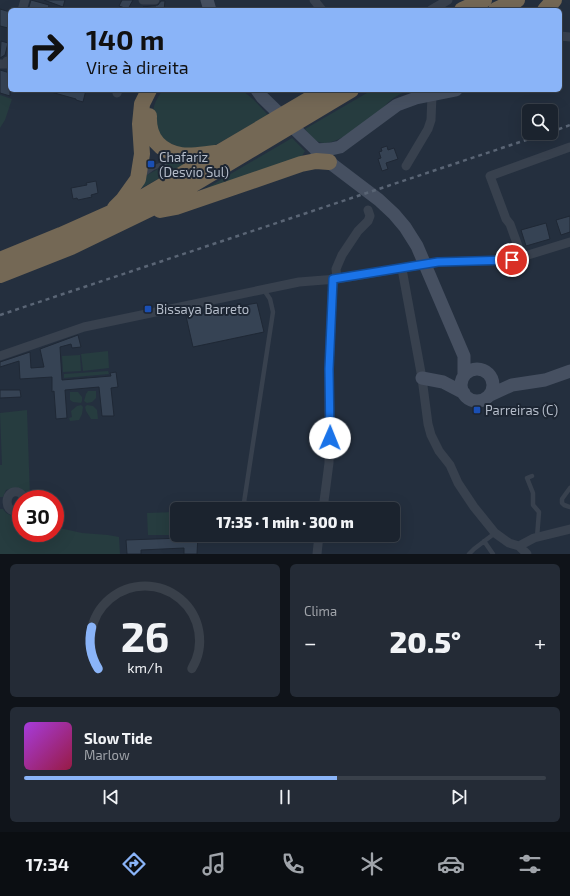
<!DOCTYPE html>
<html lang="pt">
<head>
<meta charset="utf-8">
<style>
	:root { --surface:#1b232e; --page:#242b36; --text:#f1f3f6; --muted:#a0a4aa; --line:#39404a; --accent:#8ab4f8 }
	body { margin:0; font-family:"Exo 2",sans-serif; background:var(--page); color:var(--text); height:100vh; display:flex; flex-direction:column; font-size:15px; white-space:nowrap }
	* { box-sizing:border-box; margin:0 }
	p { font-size:13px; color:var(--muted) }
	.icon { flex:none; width:22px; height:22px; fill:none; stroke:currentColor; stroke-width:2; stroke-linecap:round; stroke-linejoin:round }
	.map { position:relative; height:554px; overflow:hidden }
	.drawer { display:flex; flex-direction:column; gap:10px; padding:10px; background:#0f1319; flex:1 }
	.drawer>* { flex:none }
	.top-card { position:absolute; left:8px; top:8px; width:554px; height:84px; border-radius:6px; box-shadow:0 4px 16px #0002,0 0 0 1px var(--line); background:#8ab4f8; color:#111; overflow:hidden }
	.tools { position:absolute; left:522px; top:104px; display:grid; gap:8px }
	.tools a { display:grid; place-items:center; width:36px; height:36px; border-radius:6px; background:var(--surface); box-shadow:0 4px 16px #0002,0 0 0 1px var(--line); font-size:20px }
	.speed { position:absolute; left:12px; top:490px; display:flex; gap:8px; font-size:20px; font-weight:700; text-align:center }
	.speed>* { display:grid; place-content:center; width:52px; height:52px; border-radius:50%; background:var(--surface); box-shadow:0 4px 16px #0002,0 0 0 1px var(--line); line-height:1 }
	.speed .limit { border:6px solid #d22; background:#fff; color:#111 }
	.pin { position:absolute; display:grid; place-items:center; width:34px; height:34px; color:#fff; margin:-17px; border:2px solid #fff; border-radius:50%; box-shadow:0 1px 4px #0007 }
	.me { position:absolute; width:44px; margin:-22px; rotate:1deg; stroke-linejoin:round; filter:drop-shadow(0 0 3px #0008) }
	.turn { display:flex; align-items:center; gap:14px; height:84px; padding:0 12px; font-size:18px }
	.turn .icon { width:52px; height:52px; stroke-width:2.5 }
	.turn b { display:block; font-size:28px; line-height:34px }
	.big { font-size:30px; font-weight:800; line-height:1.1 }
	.drawer .tile { flex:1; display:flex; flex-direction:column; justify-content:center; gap:6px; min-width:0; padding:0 14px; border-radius:6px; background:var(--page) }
	.drawer .dial { align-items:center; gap:0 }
	.dial svg { height:104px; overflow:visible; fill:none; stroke:var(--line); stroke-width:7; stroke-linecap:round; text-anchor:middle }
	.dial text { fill:var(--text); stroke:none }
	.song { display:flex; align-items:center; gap:12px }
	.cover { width:48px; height:48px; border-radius:6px; background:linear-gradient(135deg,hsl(280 70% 55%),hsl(340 70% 35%)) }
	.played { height:4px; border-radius:2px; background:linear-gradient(90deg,var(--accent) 60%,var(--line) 60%) }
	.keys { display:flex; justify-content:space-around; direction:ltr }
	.heat { display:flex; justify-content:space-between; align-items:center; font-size:22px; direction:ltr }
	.drawer .tiles { flex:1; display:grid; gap:10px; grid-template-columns:1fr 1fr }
	.tile:last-child { grid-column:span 2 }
	.trip { position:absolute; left:170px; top:502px; width:230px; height:40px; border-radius:6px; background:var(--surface); box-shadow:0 4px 16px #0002,0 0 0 1px var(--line); font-weight:800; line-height:40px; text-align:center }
	.dock { display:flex; height:64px; justify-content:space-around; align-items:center; background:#0b0e12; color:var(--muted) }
	.dock .icon { width:28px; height:28px }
	.dock .selected { color:var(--accent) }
	.dock b { font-size:18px; color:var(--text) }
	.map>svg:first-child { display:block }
	.green { fill:#263c3f }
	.building { fill:#364354; stroke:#1f2835 }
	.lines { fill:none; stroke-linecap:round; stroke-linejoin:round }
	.lane { stroke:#38414e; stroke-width:4.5 }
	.street { stroke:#38414e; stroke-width:9 }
	.secondary { stroke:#465061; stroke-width:13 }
	.highway { stroke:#746855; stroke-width:16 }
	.rail { stroke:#5a6575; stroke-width:2.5; stroke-dasharray:4 4; stroke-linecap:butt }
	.route-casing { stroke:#114b97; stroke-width:10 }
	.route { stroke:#1a73e8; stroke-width:7 }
	.transit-dot { fill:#1a4fb4; stroke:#1d2633; stroke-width:1.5 }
	.labels { text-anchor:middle; stroke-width:4; stroke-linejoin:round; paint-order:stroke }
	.poi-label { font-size:13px; fill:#b4bcc9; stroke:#1d2633; text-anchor:start }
</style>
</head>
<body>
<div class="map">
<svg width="570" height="554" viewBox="0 0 570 554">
	<rect width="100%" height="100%" fill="#242f3e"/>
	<path class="green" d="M 163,90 L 242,90 L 254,100 L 268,115 L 221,142 L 211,147 L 191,152 L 160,139 C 153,119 148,109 163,90 Z
		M 372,90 L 412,90 C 400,93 389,99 382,110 C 369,119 335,149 319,142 C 313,140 309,134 305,129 Z
		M 0,95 L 12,99 L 5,120 L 0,128 Z
		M 292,138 L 305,151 L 302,156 L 193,196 Z
		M 177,160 L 188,162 L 140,189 L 147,175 L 167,164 Z
		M 108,351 L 109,368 L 83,371 L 81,354 Z
		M 80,355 L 81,371 L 63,372 L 62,356 Z
		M 108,371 L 109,374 L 64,378 L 64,374 Z
		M 88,391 L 96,391 L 96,398 L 92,402 L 87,403 L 84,401 L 86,394 Z
		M 70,392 L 78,392 L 82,397 L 82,401 L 81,403 L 73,402 L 70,400 Z
		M 81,405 L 83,407 L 82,414 L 79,420 L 70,421 L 69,418 L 72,417 L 71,411 L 77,406 Z
		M 87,405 L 93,406 L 97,410 L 98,419 L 91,419 L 86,411 L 85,407 Z
		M 27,410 L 30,497 C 24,489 15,487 6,490 L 3,497 L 0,497 L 0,465 L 2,465 L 0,413 Z
		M 0,509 L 3,509 C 7,516 13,516 21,517 L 21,533 L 55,533 L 55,527 L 82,533 L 108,535 L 119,537 L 120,554 L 0,554 Z
		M 175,512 L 177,535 L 148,535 L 147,513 Z"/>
	<path class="building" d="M 31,0 L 49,5 L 48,10 L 28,10 Z
		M 44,0 L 65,0 L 63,7 Z
		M 122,0 L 133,0 L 128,9 L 119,6 Z
		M 161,1 L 165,1 L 164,10 L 156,10 L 156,7 L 143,7 L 158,5 Z
		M 0,9 L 10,12 L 10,22 L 8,28 L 0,26 Z
		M 1,41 L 8,43 L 5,55 L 0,58 Z
		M 0,70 L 10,73 L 10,96 L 0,93 Z
		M 51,90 L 86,90 L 83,102 L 76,100 L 76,99 L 51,92 Z
		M 387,146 L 388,150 L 394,148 L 398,159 L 386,163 L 388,169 L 382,171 L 378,159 L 381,158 L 379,152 L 382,151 L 381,148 Z
		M 96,181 L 98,193 L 91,195 L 92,197 L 78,200 L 77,198 L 73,199 L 71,188 L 87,185 L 86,183 Z
		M 570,216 L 570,232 L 561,235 L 556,220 Z
		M 546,223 L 550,239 L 526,246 L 521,230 Z
		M 257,303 L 264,332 L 193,347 L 186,316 L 233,308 L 233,307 Z
		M 78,335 L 81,347 L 72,348 L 71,344 L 60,347 L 62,380 L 111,376 L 110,373 L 116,372 L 118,387 L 111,388 L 114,416 L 102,416 L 99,387 L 65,390 L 67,418 L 56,419 L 54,391 L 52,392 L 52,377 L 20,379 L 19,361 L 0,367 L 0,362 L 30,352 L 31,368 L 44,367 L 40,349 Z
		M 0,390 L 20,390 L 21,397 L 0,398 Z
		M 183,535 L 198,535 L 197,554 L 184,554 L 184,548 L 141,550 L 141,554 L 127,554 L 126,540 L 183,538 Z"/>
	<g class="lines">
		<path class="lane" d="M 142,176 L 153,168 L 174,159
			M 532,476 L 527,478 L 533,493 L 533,505 L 539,512 L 537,537
			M 570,488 L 562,499 L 562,503 L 564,505 L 570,507
			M 243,509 L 273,312 L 270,299 L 264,290
			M 484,541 L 493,554
			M 469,554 L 474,549 L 495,533"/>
		<path class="street" d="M 143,0 L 155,0
			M 314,0 L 322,10
			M 22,10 L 25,0
			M 431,10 L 448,0
			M 560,36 L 570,37
			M 0,64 L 6,64 L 7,61 L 10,62
			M 117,93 L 118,90
			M 406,166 L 428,129 L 431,120 L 432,95
			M 522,257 L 510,224 L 506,219 L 490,176 L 570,147
			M 402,269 L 422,378 L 428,424 L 431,435 L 439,451 L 450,465 L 458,483 L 474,507 L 495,533 L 509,543 L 519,546 L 527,554
			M 337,279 L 336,269 L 342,255 L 358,231 L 368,221 L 370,216 L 368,210
			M 0,356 L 84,327 L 299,282 L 337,279 L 438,262 L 512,260 L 570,242
			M 323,509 L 329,463 L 329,369 L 333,279
			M 21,510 C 3,517 3,489 18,492 C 22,493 23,496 25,499
			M 519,546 L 534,538 L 570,529
			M 317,554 L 319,535"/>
		<path class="secondary" d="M 207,0 L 210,10
			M 257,90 L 262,97 L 329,162 L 379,200 L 394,214 L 405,227 L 417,246 L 464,356 L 464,376
			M 316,150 L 331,149 L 340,147 L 397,105 L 416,98 L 456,90
			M461 385a16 16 0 1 1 32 0a16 16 0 1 1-32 0Z
			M 422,378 L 443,382 L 464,393
			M 490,395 L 512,385 L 545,380 L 570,371"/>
		<path class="highway" d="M 462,10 L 484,0
			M 496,10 L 517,0
			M 545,10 L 554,0
			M 149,116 C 148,137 159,151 181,155 C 191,157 204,154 215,153
			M 115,208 L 123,200 L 138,179 L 142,154 L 140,124 L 142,104 L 149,90
			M 160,210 L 176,207 L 301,164 L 316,161 L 329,162
			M 0,260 L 61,235 L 135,202 L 325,90
			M 0,275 L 71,247 L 162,203 L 351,90"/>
		<path class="rail" d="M 551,132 L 570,125
			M 0,315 L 547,133"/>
	</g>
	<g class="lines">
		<defs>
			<path id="route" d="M 330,438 L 329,369 L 333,279 L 438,262 L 512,260"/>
		</defs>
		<use href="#route" class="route-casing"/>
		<use href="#route" class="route"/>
	</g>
	<g class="transit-dot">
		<rect x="147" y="160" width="8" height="8" rx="2"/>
		<rect x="144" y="305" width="8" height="8" rx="2"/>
		<rect x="473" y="406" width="8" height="8" rx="2"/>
	</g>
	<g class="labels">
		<g class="poi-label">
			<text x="159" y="162">Chafariz<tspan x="159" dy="15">(Desvio Sul)</tspan></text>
			<text x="156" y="314">Bissaya Barreto</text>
			<text x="485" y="415">Parreiras (C)</text>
		</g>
	</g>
</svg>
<div class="tools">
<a><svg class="icon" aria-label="search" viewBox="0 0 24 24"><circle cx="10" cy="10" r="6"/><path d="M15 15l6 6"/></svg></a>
</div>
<div class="speed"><div class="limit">30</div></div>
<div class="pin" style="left:512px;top:260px;background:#d93025"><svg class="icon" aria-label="arrive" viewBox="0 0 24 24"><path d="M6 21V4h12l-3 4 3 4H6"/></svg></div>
<svg class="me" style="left:330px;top:438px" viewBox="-20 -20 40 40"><circle r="19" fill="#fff"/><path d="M0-13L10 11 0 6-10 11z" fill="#1a73e8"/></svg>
<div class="trip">17:35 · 1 min · 300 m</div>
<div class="top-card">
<div class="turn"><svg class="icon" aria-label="right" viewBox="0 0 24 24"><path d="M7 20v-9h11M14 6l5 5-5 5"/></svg><div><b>140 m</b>Vire à direita</div></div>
</div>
</div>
<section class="drawer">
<div class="tiles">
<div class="tile dial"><svg viewBox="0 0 100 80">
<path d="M14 69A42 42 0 1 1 86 69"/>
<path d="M14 69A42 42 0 0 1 9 37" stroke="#8ab4f8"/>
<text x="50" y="56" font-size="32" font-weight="700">26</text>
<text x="50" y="72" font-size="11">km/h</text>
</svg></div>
<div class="tile"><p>Clima</p>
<div class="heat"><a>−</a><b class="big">20.5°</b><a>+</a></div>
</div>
<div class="tile">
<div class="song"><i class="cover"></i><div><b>Slow Tide</b><p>Marlow</p></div></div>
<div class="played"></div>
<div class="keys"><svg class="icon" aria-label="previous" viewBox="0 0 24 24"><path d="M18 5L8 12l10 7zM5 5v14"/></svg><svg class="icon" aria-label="pause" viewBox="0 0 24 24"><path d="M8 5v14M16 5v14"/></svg><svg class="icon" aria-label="next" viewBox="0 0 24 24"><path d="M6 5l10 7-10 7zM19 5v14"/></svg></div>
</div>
</div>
</section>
<nav class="dock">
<b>17:34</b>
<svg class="icon selected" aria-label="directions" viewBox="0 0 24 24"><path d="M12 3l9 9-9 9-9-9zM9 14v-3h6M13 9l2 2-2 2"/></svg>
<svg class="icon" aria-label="music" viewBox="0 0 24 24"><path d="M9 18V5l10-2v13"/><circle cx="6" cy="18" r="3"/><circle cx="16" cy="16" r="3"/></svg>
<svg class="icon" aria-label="phone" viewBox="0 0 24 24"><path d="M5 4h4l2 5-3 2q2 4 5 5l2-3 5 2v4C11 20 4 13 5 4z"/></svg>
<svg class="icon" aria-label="climate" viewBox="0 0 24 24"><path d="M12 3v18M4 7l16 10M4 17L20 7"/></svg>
<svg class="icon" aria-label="car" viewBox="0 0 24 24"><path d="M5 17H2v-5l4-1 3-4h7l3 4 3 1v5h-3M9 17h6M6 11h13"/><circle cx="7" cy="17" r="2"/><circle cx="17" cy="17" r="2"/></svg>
<svg class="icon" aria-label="filters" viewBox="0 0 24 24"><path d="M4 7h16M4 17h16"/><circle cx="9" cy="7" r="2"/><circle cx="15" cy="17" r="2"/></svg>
</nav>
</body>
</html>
